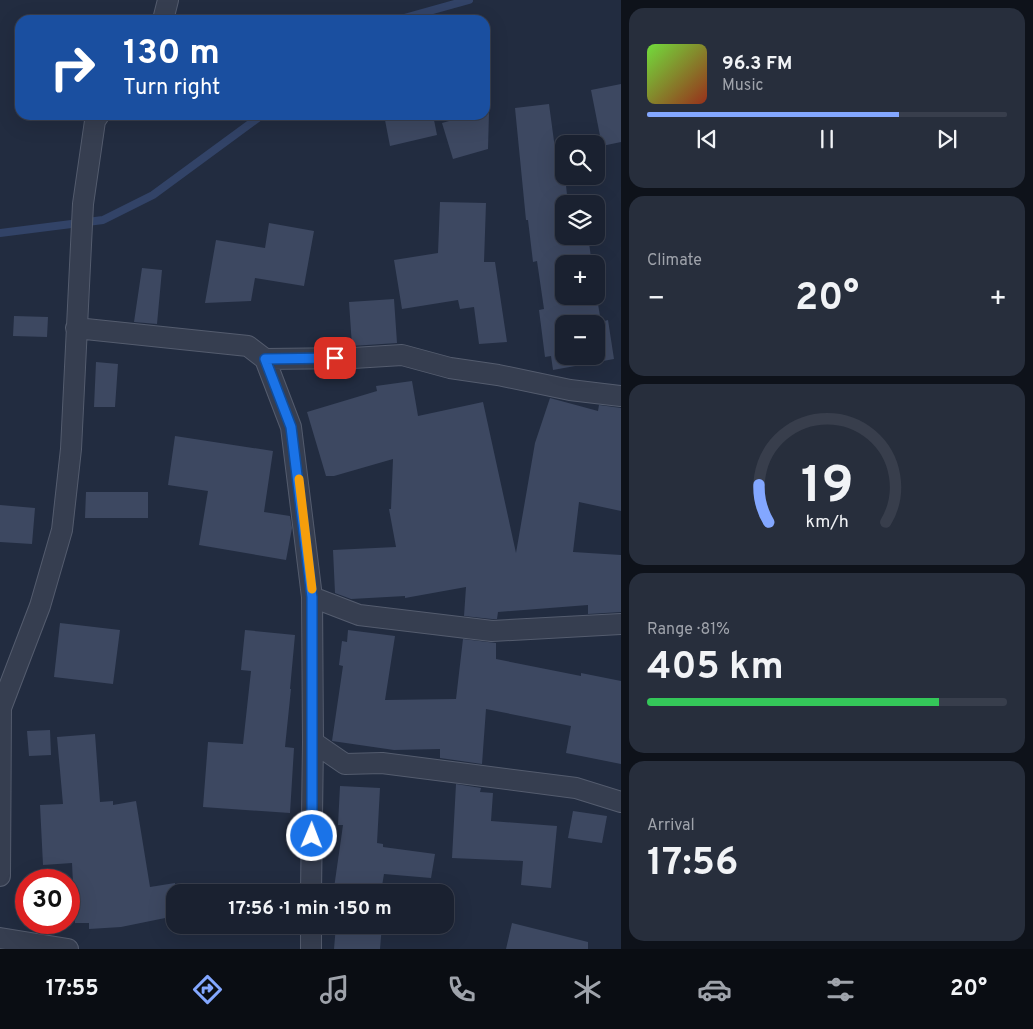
<!DOCTYPE html>
<html lang="en">
<head>
<meta charset="utf-8">
<style>
	:root { --surface:#1a2130; --page:#272e3c; --text:#f1f3f6; --muted:#9fa3ab; --line:#383e4c; --accent:#83a7ff }
	body { margin:0; font-family:Overpass,sans-serif; background:var(--page); color:var(--text); height:100vh; display:flex; flex-direction:column; font-size:19px; white-space:nowrap }
	* { box-sizing:border-box; margin:0 }
	p { font-size:16px; color:var(--muted) }
	.icon { flex:none; width:28px; height:28px; fill:none; stroke:currentColor; stroke-width:2; stroke-linecap:round; stroke-linejoin:round }
	.map { position:relative; flex:1; overflow:hidden }
	.panel { display:flex; flex-direction:column; gap:8px; padding:8px; background:#0e121a; width:412px }
	.panel>* { flex:none }
	.guide { position:absolute; left:15px; top:15px; width:475px; height:105px; border-radius:15px; box-shadow:0 5px 20px #0002,0 0 0 1px var(--line); background:#1a4fa0; color:#fff; overflow:hidden }
	.buttons { position:absolute; left:555px; top:135px; display:grid; gap:10px }
	.buttons a { display:grid; place-items:center; width:50px; height:50px; border-radius:10px; background:var(--surface); box-shadow:0 5px 20px #0002,0 0 0 1px var(--line); font-size:25px }
	.speed { position:absolute; left:15px; top:869px; display:flex; gap:10px; font-size:25px; font-weight:700; text-align:center }
	.speed>* { display:grid; place-content:center; width:65px; height:65px; border-radius:50%; background:var(--surface); box-shadow:0 5px 20px #0002,0 0 0 1px var(--line); line-height:1 }
	.speed .limit { border:8px solid #d22; background:#fff; color:#111 }
	.pin { position:absolute; display:grid; place-items:center; width:42px; height:42px; color:#fff; margin:-21px; border-radius:10px; box-shadow:0 2px 8px #0006 }
	.me { position:absolute; width:55px; margin:-28px; rotate:1deg; stroke-linejoin:round; filter:drop-shadow(0 0 4px #0008) }
	.turn { display:flex; align-items:center; gap:18px; height:105px; padding:0 25px; font-size:22px }
	.turn .icon { width:65px; height:65px; stroke-width:2.5 }
	.turn b { display:block; font-size:35px; line-height:42px }
	.big { font-size:38px; font-weight:700; line-height:1.1 }
	.panel .card { flex:1; display:flex; flex-direction:column; justify-content:center; gap:8px; min-width:0; padding:0 18px; border-radius:15px; background:var(--page) }
	.panel .dial { align-items:center; gap:0 }
	.dial svg { height:130px; overflow:visible; fill:none; stroke:var(--line); stroke-width:7; stroke-linecap:round; text-anchor:middle }
	.dial text { fill:var(--text); stroke:none }
	.song { display:flex; align-items:center; gap:15px }
	.cover { width:60px; height:60px; border-radius:8px; background:linear-gradient(135deg,hsl(100 70% 55%),hsl(10 70% 35%)) }
	.played { height:5px; border-radius:2px; background:linear-gradient(90deg,var(--accent) 70%,var(--line) 70%) }
	.keys { display:flex; justify-content:space-around; direction:ltr }
	.heat { display:flex; justify-content:space-between; align-items:center; font-size:28px; direction:ltr }
	.charge { height:8px; border-radius:4px; background:linear-gradient(90deg,#34c759 81%,var(--line) 0) }
	.trip { position:absolute; left:166px; top:884px; width:288px; height:50px; border-radius:15px; background:var(--surface); box-shadow:0 5px 20px #0002,0 0 0 1px var(--line); font-weight:700; line-height:50px; text-align:center }
	.tab-bar { display:flex; height:80px; justify-content:space-around; align-items:center; background:#0a0d13; color:var(--muted) }
	.tab-bar .icon { width:35px; height:35px }
	.tab-bar .current { color:var(--accent) }
	.tab-bar b { font-size:22px; color:var(--text) }
	main { display:flex; flex:1; min-height:0 }
	.map>svg:first-child { display:block }
	.lines { fill:none; stroke-linecap:round; stroke-linejoin:round }
	.stream { stroke:#324367; stroke-width:8 }
	.building { fill:#3d4861; fill-rule:evenodd }
	.street-casing { stroke:#545c6e; stroke-width:22 }
	.street { stroke:#363e50; stroke-width:20 }
	.route-casing { stroke:#114b97; stroke-width:12 }
	.route { stroke:#1a73e8; stroke-width:9 }
	.slow { stroke:#f59e0b; stroke-width:9 }
</style>
</head>
<body>
<main>
<div class="map">
<svg width="621" height="949" viewBox="0 0 621 949">
	<rect width="100%" height="100%" fill="#222c40"/>
	<g class="lines">
		<path class="stream" d="M 397,20 L 469,0
			M 0,233 L 103,220 L 153,195 L 262,115"/>
	</g>
	<path class="building" d="M 621,84 L 621,142 L 602,146 L 591,90 Z
		M 549,104 L 558,171 L 564,170 L 565,176 L 568,204 L 564,204 L 564,236 L 588,236 L 592,264 L 564,264 L 564,296 L 596,296 L 596,292 L 601,322 L 608,320 L 614,359 L 553,370 L 551,356 L 545,357 L 539,310 L 544,309 L 537,261 L 533,262 L 528,220 L 526,220 L 515,108 ZM 564,324 L 596,324 L 596,356 L 564,356 Z
		M 485,112 L 489,112 L 488,149 L 453,159 L 442,123 L 470,115 L 485,115 Z
		M 384,115 L 433,115 L 437,135 L 390,146 Z
		M 440,202 L 486,203 L 484,262 L 495,262 L 507,342 L 479,344 L 474,307 L 460,309 L 458,300 L 402,309 L 394,260 L 438,253 Z
		M 269,223 L 314,231 L 304,286 L 255,278 L 251,301 L 205,303 L 216,240 L 265,248 Z
		M 142,268 L 162,270 L 157,324 L 134,322 Z
		M 394,299 L 397,343 L 352,346 L 349,302 Z
		M 14,316 L 48,317 L 47,337 L 13,336 Z
		M 96,362 L 118,364 L 115,407 L 94,407 Z
		M 412,381 L 418,416 L 483,402 L 516,553 L 535,443 L 550,398 L 598,411 L 599,405 L 621,408 L 621,511 L 579,502 L 573,552 L 621,555 L 621,612 L 588,614 L 588,605 L 498,612 L 497,619 L 492,619 L 464,616 L 466,587 L 405,598 L 405,596 L 351,599 L 335,593 L 333,550 L 396,547 L 389,509 L 391,509 L 393,459 L 334,476 L 326,476 L 307,412 L 377,391 L 376,386 Z
		M 175,436 L 273,451 L 264,512 L 290,516 L 292,528 L 286,560 L 199,545 L 208,491 L 168,485 Z
		M 86,492 L 148,492 L 148,518 L 85,518 Z
		M 0,505 L 35,508 L 32,544 L 0,542 Z
		M 60,623 L 120,630 L 113,684 L 54,677 Z
		M 245,630 L 295,635 L 290,689 L 291,689 L 285,747 L 294,748 L 290,813 L 203,807 L 208,742 L 243,744 L 251,671 L 241,670 Z
		M 348,630 L 395,636 L 385,700 L 456,699 L 463,639 L 496,643 L 496,659 L 581,676 L 581,673 L 621,681 L 621,764 L 566,753 L 571,726 L 486,709 L 482,764 L 440,758 L 440,749 L 394,750 L 332,741 L 343,666 L 339,665 L 342,641 L 347,642 Z
		M 50,730 L 51,755 L 29,756 L 27,731 Z
		M 95,734 L 100,802 L 113,801 L 113,805 L 136,801 L 150,887 L 175,883 L 175,916 L 121,927 L 89,929 L 89,923 L 75,923 L 72,863 L 43,865 L 40,805 L 63,804 L 57,737 Z
		M 456,784 L 481,788 L 480,792 L 493,793 L 491,821 L 557,826 L 551,888 L 521,885 L 523,861 L 452,858 Z
		M 340,786 L 380,788 L 377,843 L 383,844 L 383,847 L 435,854 L 431,878 L 384,874 L 381,892 L 334,888 L 343,825 L 338,825 Z
		M 573,811 L 607,816 L 602,843 L 568,838 Z
		M 512,923 L 588,942 L 588,949 L 506,949 Z
		M 336,925 L 382,925 L 380,949 L 334,949 Z"/>
	<g class="lines">
		<defs>
			<path id="street" d="M 163,20 L 168,0
				M 76,328 L 248,346 L 265,359 L 291,427 L 312,597 L 313,742 L 345,764 L 382,763 L 576,788 L 621,802
				M 265,359 L 353,358 L 402,355 L 450,368 L 498,375 L 570,390 L 621,396
				M 312,597 L 359,615 L 492,631 L 621,624
				M 0,876 L 1,708 L 40,606 L 62,530 L 71,449 L 83,204 L 95,121 L 99,115
				M 311,892 L 313,742
				M 0,938 L 68,949
				M 311,949 L 311,925"/>
		</defs>
		<use href="#street" class="street-casing"/>
		<use href="#street" class="street"/>
	</g>
	<g class="lines">
		<defs>
			<path id="route" d="M 312,836 L 312,597 L 291,427 L 265,359 L 335,358"/>
		</defs>
		<use href="#route" class="route-casing"/>
		<use href="#route" class="route"/>
		<path class="slow" d="M 299,479 L 312,589"/>
	</g>
</svg>
<div class="buttons">
<a><svg class="icon" aria-label="search" viewBox="0 0 24 24"><circle cx="10" cy="10" r="6"/><path d="M15 15l6 6"/></svg></a>
<a><svg class="icon" aria-label="layers" viewBox="0 0 24 24"><path d="M12 4l9 5-9 5-9-5zM3 14l9 5 9-5"/></svg></a>
<a>+</a>
<a>−</a>
</div>
<div class="speed"><div class="limit">30</div></div>
<div class="pin" style="left:335px;top:358px;background:#d93025"><svg class="icon" aria-label="arrive" viewBox="0 0 24 24"><path d="M6 21V4h12l-3 4 3 4H6"/></svg></div>
<svg class="me" style="left:312px;top:836px" viewBox="-20 -20 40 40"><circle r="17" fill="#1a73e8" stroke="#fff" stroke-width="3"/><path d="M0-11L8 9 0 5-8 9z" fill="#fff"/></svg>
<div class="trip">17:56 · 1 min · 150 m</div>
<div class="guide">
<div class="turn"><svg class="icon" aria-label="right" viewBox="0 0 24 24"><path d="M7 20v-9h11M14 6l5 5-5 5"/></svg><div><b>130 m</b>Turn right</div></div>
</div>
</div>
<section class="panel">
<div class="card">
<div class="song"><i class="cover"></i><div><b>96.3 FM</b><p>Music</p></div></div>
<div class="played"></div>
<div class="keys"><svg class="icon" aria-label="previous" viewBox="0 0 24 24"><path d="M18 5L8 12l10 7zM5 5v14"/></svg><svg class="icon" aria-label="pause" viewBox="0 0 24 24"><path d="M8 5v14M16 5v14"/></svg><svg class="icon" aria-label="next" viewBox="0 0 24 24"><path d="M6 5l10 7-10 7zM19 5v14"/></svg></div>
</div>
<div class="card"><p>Climate</p>
<div class="heat"><a>−</a><b class="big">20°</b><a>+</a></div>
</div>
<div class="card dial"><svg viewBox="0 0 100 80">
<path d="M14 69A42 42 0 1 1 86 69"/>
<path d="M14 69A42 42 0 0 1 8 46" stroke="#83a7ff"/>
<text x="50" y="56" font-size="32" font-weight="700">19</text>
<text x="50" y="72" font-size="11">km/h</text>
</svg></div>
<div class="card"><p>Range · 81%</p><b class="big">405 km</b><div class="charge"></div></div>
<div class="card"><p>Arrival</p><b class="big">17:56</b></div>
</section>
</main>
<nav class="tab-bar">
<b>17:55</b>
<svg class="icon current" aria-label="directions" viewBox="0 0 24 24"><path d="M12 3l9 9-9 9-9-9zM9 14v-3h6M13 9l2 2-2 2"/></svg>
<svg class="icon" aria-label="music" viewBox="0 0 24 24"><path d="M9 18V5l10-2v13"/><circle cx="6" cy="18" r="3"/><circle cx="16" cy="16" r="3"/></svg>
<svg class="icon" aria-label="phone" viewBox="0 0 24 24"><path d="M5 4h4l2 5-3 2q2 4 5 5l2-3 5 2v4C11 20 4 13 5 4z"/></svg>
<svg class="icon" aria-label="climate" viewBox="0 0 24 24"><path d="M12 3v18M4 7l16 10M4 17L20 7"/></svg>
<svg class="icon" aria-label="car" viewBox="0 0 24 24"><path d="M5 17H2v-5l4-1 3-4h7l3 4 3 1v5h-3M9 17h6M6 11h13"/><circle cx="7" cy="17" r="2"/><circle cx="17" cy="17" r="2"/></svg>
<svg class="icon" aria-label="filters" viewBox="0 0 24 24"><path d="M4 7h16M4 17h16"/><circle cx="9" cy="7" r="2"/><circle cx="15" cy="17" r="2"/></svg>
<b>20°</b>
</nav>
</body>
</html>
